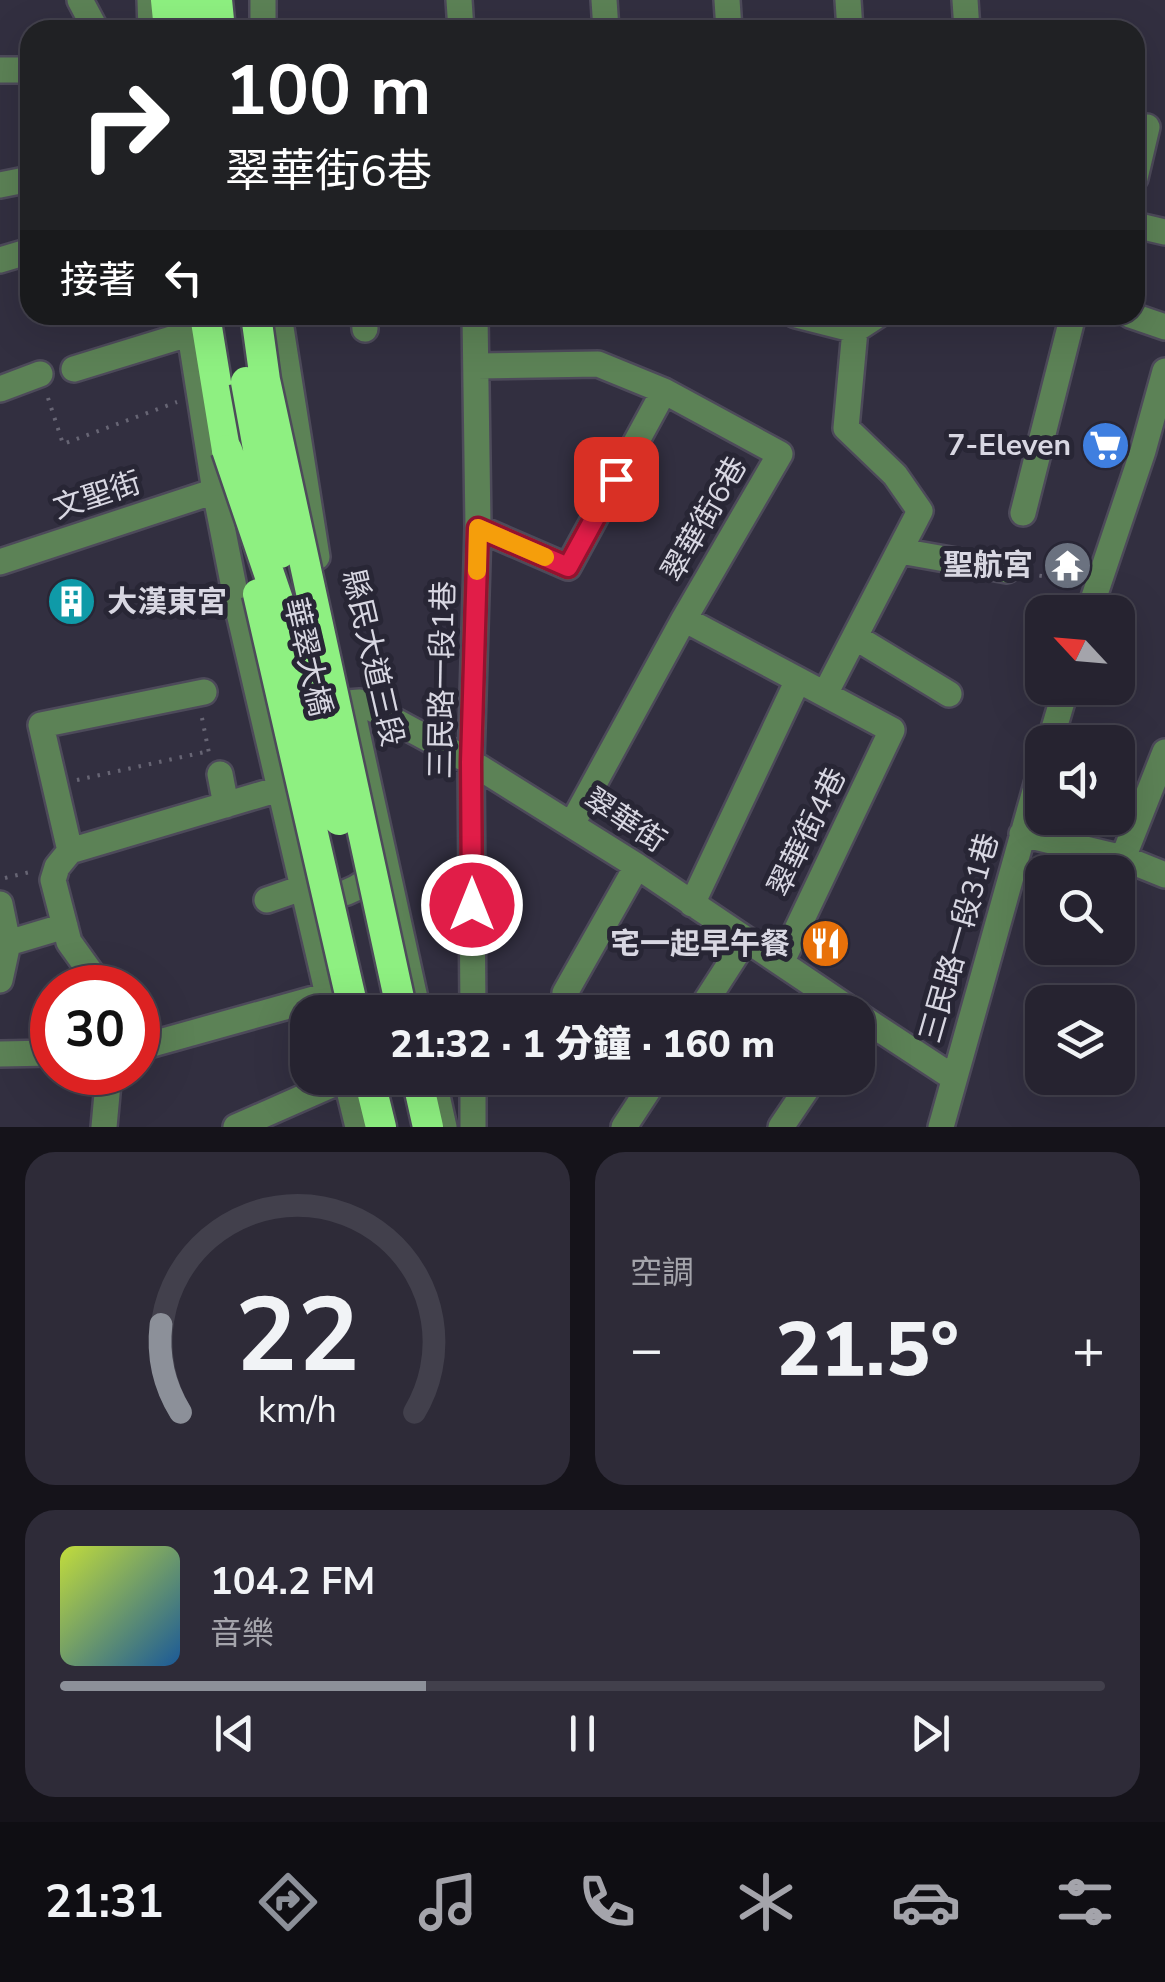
<!DOCTYPE html>
<html lang="zh-TW">
<head>
<meta charset="utf-8">
<style>
	:root { --surface:#262330; --page:#2e2b38; --text:#f1f3f6; --muted:#a4a4ab; --line:#42404c; --accent:#8c9099 }
	body { margin:0; font-family:"Nunito Sans","Noto Sans TC",sans-serif; background:var(--page); color:var(--text); height:100vh; display:flex; flex-direction:column; font-size:38px; white-space:nowrap }
	* { box-sizing:border-box; margin:0 }
	p { font-size:32px; color:var(--muted) }
	.icon { flex:none; width:55px; height:55px; fill:none; stroke:currentColor; stroke-width:2; stroke-linecap:round; stroke-linejoin:round }
	.map { position:relative; height:1127px; overflow:hidden }
	.side { display:flex; flex-direction:column; gap:25px; padding:25px; background:#15131a; flex:1 }
	.side>* { flex:none }
	.top-card { position:absolute; left:20px; top:20px; width:1125px; height:305px; border-radius:30px; box-shadow:0 10px 40px #0002,0 0 0 2px var(--line); background:#202124; color:#fff; overflow:hidden }
	.needle { width:65px; rotate:296deg }
	.buttons { position:absolute; left:1025px; top:595px; display:grid; gap:20px }
	.buttons a { display:grid; place-items:center; width:110px; height:110px; border-radius:20px; background:var(--surface); box-shadow:0 10px 40px #0002,0 0 0 2px var(--line); font-size:50px }
	.speed { position:absolute; left:30px; top:965px; display:flex; gap:20px; font-size:50px; font-weight:700; text-align:center }
	.speed>* { display:grid; place-content:center; width:130px; height:130px; border-radius:50%; background:var(--surface); box-shadow:0 10px 40px #0002,0 0 0 2px var(--line); line-height:1 }
	.speed .limit { border:15px solid #d22; background:#fff; color:#111 }
	.pin { position:absolute; display:grid; place-items:center; width:85px; height:85px; color:#fff; margin:-42px; border-radius:20px; box-shadow:0 5px 15px #0006 }
	.me { position:absolute; width:110px; margin:-55px; rotate:0deg; stroke-linejoin:round; filter:drop-shadow(0 0 8px #0008) }
	.turn { display:flex; align-items:center; gap:35px; height:210px; padding:0 40px; font-size:45px }
	.turn .icon { width:130px; height:130px; stroke-width:2.5 }
	.turn b { display:block; font-size:70px; line-height:85px }
	.then { display:flex; align-items:center; height:95px; padding:0 40px; background:#0003; gap:20px; font-size:38px }
	.big { font-size:75px; font-weight:800; line-height:1.1 }
	.side .widget { flex:1; display:flex; flex-direction:column; justify-content:center; gap:15px; min-width:0; padding:0 35px; border-radius:30px; background:var(--page) }
	.side .dial { align-items:center; gap:0 }
	.dial svg { height:260px; overflow:visible; fill:none; stroke:var(--line); stroke-width:7; stroke-linecap:round; text-anchor:middle }
	.dial text { fill:var(--text); stroke:none }
	.song { display:flex; align-items:center; gap:30px }
	.cover { width:120px; height:120px; border-radius:15px; background:linear-gradient(135deg,hsl(70 70% 55%),hsl(210 70% 35%)) }
	.played { height:10px; border-radius:5px; background:linear-gradient(90deg,var(--accent) 35%,var(--line) 35%) }
	.keys { display:flex; justify-content:space-around; direction:ltr }
	.heat { display:flex; justify-content:space-between; align-items:center; font-size:55px; direction:ltr }
	.side .tiles { flex:1; display:grid; gap:25px; grid-template-columns:1fr 1fr }
	.widget:last-child { grid-column:span 2 }
	.trip { position:absolute; left:290px; top:995px; width:585px; height:100px; border-radius:30px; background:var(--surface); box-shadow:0 10px 40px #0002,0 0 0 2px var(--line); font-weight:800; line-height:100px; text-align:center }
	.tabs { display:flex; height:160px; justify-content:space-around; align-items:center; background:#0f0e13; color:var(--muted) }
	.tabs .icon { width:70px; height:70px }
	.tabs .current { color:var(--accent) }
	.tabs b { font-size:45px; color:var(--text) }
	.map>svg:first-child { display:block }
	.lines { fill:none; stroke-linecap:round; stroke-linejoin:round }
	.minor-casing { stroke:#4d4a5a; stroke-width:30 }
	.highway-casing { stroke:#4d4a5a; stroke-width:35 }
	.path { stroke:#676574; stroke-width:4; stroke-dasharray:2.5 8; stroke-linecap:butt }
	.minor { stroke:#5c8256; stroke-width:25 }
	.highway { stroke:#8ef081; stroke-width:30 }
	.highway-bridge-casing { stroke:#4d4a5a; stroke-width:35; stroke-linecap:butt }
	.highway-bridge { stroke:#8ef081; stroke-width:30 }
	.route-casing { stroke:#92132f; stroke-width:25 }
	.route { stroke:#e11d48; stroke-width:18 }
	.slow { stroke:#f59e0b; stroke-width:18 }
	.labels { text-anchor:middle; stroke-width:10; stroke-linejoin:round; paint-order:stroke }
	.poi-label { font-size:30px; font-weight:bold; fill:#d8d7e2; stroke:#282635; text-anchor:end }
	.street-label { font-size:30px; fill:#d8d7e2; stroke:#282635 }
</style>
</head>
<body>
<div class="map">
<svg width="1165" height="1127" viewBox="0 0 1165 1127">
	<rect width="100%" height="100%" fill="#322f40"/>
	<g class="lines">
		<defs>
			<path id="minor" d="M 80,0 L 96,30
				M 150,0 L 151,30
				M 263,0 L 263,30
				M 459,0 L 461,30
				M 604,0 L 606,30
				M 727,0 L 729,30
				M 848,0 L 850,30
				M 965,0 L 967,30
				M 1,70 L 30,70
				M 1135,178 L 1147,127
				M 0,185 L 30,179
				M 1135,225 L 1165,232
				M 0,260 L 30,251
				M 187,315 L 215,491 L 239,613 L 332,1012
				M 279,315 L 317,557
				M 364,315 L 365,329
				M 796,315 L 855,330 L 878,315
				M 1130,315 L 1165,327
				M 477,366 L 598,364 L 664,391 L 780,454 L 684,619 L 892,730 L 781,963
				M 74,369 L 191,333
				M 0,389 L 40,374
				M 1023,513 L 1073,315
				M 478,528 L 568,567 L 664,391
				M 900,551 L 1007,570
				M 0,562 L 215,491
				M 1089,612 L 1143,451 L 1165,371
				M 855,637 L 949,694
				M 825,694 L 920,511 L 895,475 L 846,428 L 855,330
				M 319,705 L 360,702 L 471,762 L 637,866 L 854,1012
				M 355,723 L 418,1012
				M 1050,742 L 1066,688
				M 220,774 L 226,805
				M 572,824 L 684,619
				M 1022,834 L 1123,858 L 1165,875
				M 70,851 L 41,725 L 204,692
				M 70,851 L 279,789
				M 70,851 L 57,867 L 53,880 L 69,942 L 102,988
				M 1123,858 L 1165,752
				M 267,900 L 302,888 C 332,908 363,887 386,865
				M 0,904 L 8,943 L 0,980
				M 692,904 L 798,680
				M 8,943 L 65,926
				M 565,993 L 637,866
				M 473,1012 L 471,762 L 478,528 L 475,315
				M 699,1012 L 746,939
				M 858,1015 L 954,1078
				M 138,1048 L 328,995
				M 0,1054 L 52,1053
				M 346,1078 L 358,1127
				M 433,1078 L 444,1127
				M 473,1078 L 473,1127
				M 104,1127 L 109,1072
				M 236,1127 L 347,1078
				M 624,1127 L 656,1078
				M 781,1127 L 814,1078
				M 941,1127 L 1042,766"/>
			<path id="highway" d="M 166,0 L 169,30
				M 196,0 L 199,30
				M 217,0 L 220,30
				M 205,315 L 227,450
				M 369,1078 L 381,1127
				M 417,1078 L 428,1127"/>
		</defs>
		<use href="#minor" class="minor-casing"/>
		<use href="#highway" class="highway-casing"/>
		<path class="path" d="M 48,398 L 63,444 L 177,402
			M 1029,574 L 1074,581
			M 202,718 L 209,753
			M 77,780 L 209,751
			M 5,878 L 30,872"/>
		<use href="#minor" class="minor"/>
		<use href="#highway" class="highway"/>
		<defs>
			<path id="highway-bridge" d="M 256,315 L 265,380 L 402,1012
				M 246,382 L 266,493 L 280,553
				M 227,450 L 293,644 L 339,820
				M 258,594 L 354,1012"/>
		</defs>
		<use href="#highway-bridge" class="highway-bridge-casing"/>
		<use href="#highway-bridge" class="highway-bridge"/>
	</g>
	<g class="lines">
		<defs>
			<path id="route" d="M 472,905 L 471,762 L 478,528 L 568,567 L 616,479"/>
		</defs>
		<use href="#route" class="route-casing"/>
		<use href="#route" class="route"/>
		<path class="slow" d="M 477,571 L 478,528 L 545,557"/>
	</g>
	<defs>
		<symbol id="supermarket-disc" viewBox="-11 -11 22 22"><circle r="9.5" fill="#3f7fe0" stroke="#282635"/><path d="M-6-5.5h2.5l.6 2H6L4.5 2H-2.5L-4.4-4H-6ZM-1.5 3.2a1.3 1.3 0 1 0 .1 0ZM3 3.2a1.3 1.3 0 1 0 .1 0Z" fill="#fff"/></symbol>
		<symbol id="temple-disc" viewBox="-11 -11 22 22"><circle r="9.5" fill="#6b7280" stroke="#282635"/><path d="M0-6L5-2H3V0L6.5 2.5H4V6H1.5V3h-3V6H-4V2.5H-6.5L-3 0V-2H-5Z" fill="#fff"/></symbol>
		<symbol id="building-disc" viewBox="-11 -11 22 22"><circle r="9.5" fill="#0f9aa8" stroke="#282635"/><path d="M-4-6H4V6H1V3H-1V6H-4ZM-2.5-4.3h1.7v1.8h-1.7ZM.8-4.3h1.7v1.8H.8ZM-2.5-1h1.7V.8h-1.7ZM.8-1h1.7V.8H.8Z" fill="#fff"/></symbol>
		<symbol id="restaurant-disc" viewBox="-11 -11 22 22"><circle r="9.5" fill="#e8710a" stroke="#282635"/><path d="M-5-6h1v4h1v-4h1v4h1v-4h1v5L-1.5 .5V6h-2V.5L-5-1ZM5-6V6H3V1.5H1.5Q1.5-4 5-6Z" fill="#fff"/></symbol>
	</defs>
	<g fill-rule="evenodd">
		<use href="#supermarket-disc" x="1078" y="418" width="55" height="55"/>
		<use href="#temple-disc" x="1040" y="538" width="55" height="55"/>
		<use href="#building-disc" x="44" y="574" width="55" height="55"/>
		<use href="#restaurant-disc" x="798" y="916" width="55" height="55"/>
	</g>
	<g class="labels">
		<g class="poi-label">
			<text x="1071" y="455">7-Eleven</text>
			<text x="1033" y="575">聖航宮</text>
			<text x="107" y="612" text-anchor="start">大漢東宮</text>
			<text x="790" y="954">宅一起早午餐</text>
		</g>
		<g class="street-label">
			<text transform="translate(97 495) rotate(-18)" y="10">文聖街</text>
			<text transform="translate(704 519) rotate(-60)" y="10">翠華街6巷</text>
			<text transform="translate(308 657) rotate(77)" y="10">華翠大橋</text>
			<text transform="translate(373 658) rotate(77)" y="10">縣民大道三段</text>
			<text transform="translate(442 680) rotate(-89)" y="10">三民路一段1巷</text>
			<text transform="translate(625 820) rotate(33)" y="10">翠華街</text>
			<text transform="translate(807 832) rotate(-64)" y="10">翠華街4巷</text>
			<text transform="translate(959 938) rotate(-74)" y="10">三民路一段31巷</text>
		</g>
	</g>
</svg>
<div class="buttons">
<a><svg class="needle" viewBox="-14 -14 28 28"><path d="M0-13l5 13h-10z" fill="#e53935"/><path d="M0 13l5-13h-10z" fill="#a4a4ab"/></svg></a>
<a><svg class="icon" aria-label="sound" viewBox="0 0 24 24"><path d="M4 9h4l5-4v14l-5-4H4zM17 9q2 3 0 6"/></svg></a>
<a><svg class="icon" aria-label="search" viewBox="0 0 24 24"><circle cx="10" cy="10" r="6"/><path d="M15 15l6 6"/></svg></a>
<a><svg class="icon" aria-label="layers" viewBox="0 0 24 24"><path d="M12 4l9 5-9 5-9-5zM3 14l9 5 9-5"/></svg></a>
</div>
<div class="speed"><div class="limit">30</div></div>
<div class="pin" style="left:616px;top:479px;background:#d93025"><svg class="icon" aria-label="arrive" viewBox="0 0 24 24"><path d="M6 21V4h12l-3 4 3 4H6"/></svg></div>
<svg class="me" style="left:472px;top:905px" viewBox="-20 -20 40 40"><circle r="17" fill="#e11d48" stroke="#fff" stroke-width="3"/><path d="M0-11L8 9 0 5-8 9z" fill="#fff"/></svg>
<div class="trip">21:32 · 1 分鐘 · 160 m</div>
<div class="top-card">
<div class="turn"><svg class="icon" aria-label="right" viewBox="0 0 24 24"><path d="M7 20v-9h11M14 6l5 5-5 5"/></svg><div><b>100 m</b>翠華街6巷</div></div>
<div class="then">接著<svg class="icon" aria-label="left" viewBox="0 0 24 24"><path d="M17 20v-9H6M10 6l-5 5 5 5"/></svg></div>
</div>
</div>
<section class="side">
<div class="tiles">
<div class="widget dial"><svg viewBox="0 0 100 80">
<path d="M14 69A42 42 0 1 1 86 69"/>
<path d="M14 69A42 42 0 0 1 8 42" stroke="#8c9099"/>
<text x="50" y="56" font-size="32" font-weight="700">22</text>
<text x="50" y="72" font-size="11">km/h</text>
</svg></div>
<div class="widget"><p>空調</p>
<div class="heat"><a>−</a><b class="big">21.5°</b><a>+</a></div>
</div>
<div class="widget">
<div class="song"><i class="cover"></i><div><b>104.2 FM</b><p>音樂</p></div></div>
<div class="played"></div>
<div class="keys"><svg class="icon" aria-label="previous" viewBox="0 0 24 24"><path d="M18 5L8 12l10 7zM5 5v14"/></svg><svg class="icon" aria-label="pause" viewBox="0 0 24 24"><path d="M8 5v14M16 5v14"/></svg><svg class="icon" aria-label="next" viewBox="0 0 24 24"><path d="M6 5l10 7-10 7zM19 5v14"/></svg></div>
</div>
</div>
</section>
<nav class="tabs">
<b>21:31</b>
<svg class="icon current" aria-label="directions" viewBox="0 0 24 24"><path d="M12 3l9 9-9 9-9-9zM9 14v-3h6M13 9l2 2-2 2"/></svg>
<svg class="icon" aria-label="music" viewBox="0 0 24 24"><path d="M9 18V5l10-2v13"/><circle cx="6" cy="18" r="3"/><circle cx="16" cy="16" r="3"/></svg>
<svg class="icon" aria-label="phone" viewBox="0 0 24 24"><path d="M5 4h4l2 5-3 2q2 4 5 5l2-3 5 2v4C11 20 4 13 5 4z"/></svg>
<svg class="icon" aria-label="climate" viewBox="0 0 24 24"><path d="M12 3v18M4 7l16 10M4 17L20 7"/></svg>
<svg class="icon" aria-label="car" viewBox="0 0 24 24"><path d="M5 17H2v-5l4-1 3-4h7l3 4 3 1v5h-3M9 17h6M6 11h13"/><circle cx="7" cy="17" r="2"/><circle cx="17" cy="17" r="2"/></svg>
<svg class="icon" aria-label="filters" viewBox="0 0 24 24"><path d="M4 7h16M4 17h16"/><circle cx="9" cy="7" r="2"/><circle cx="15" cy="17" r="2"/></svg>
</nav>
</body>
</html>
